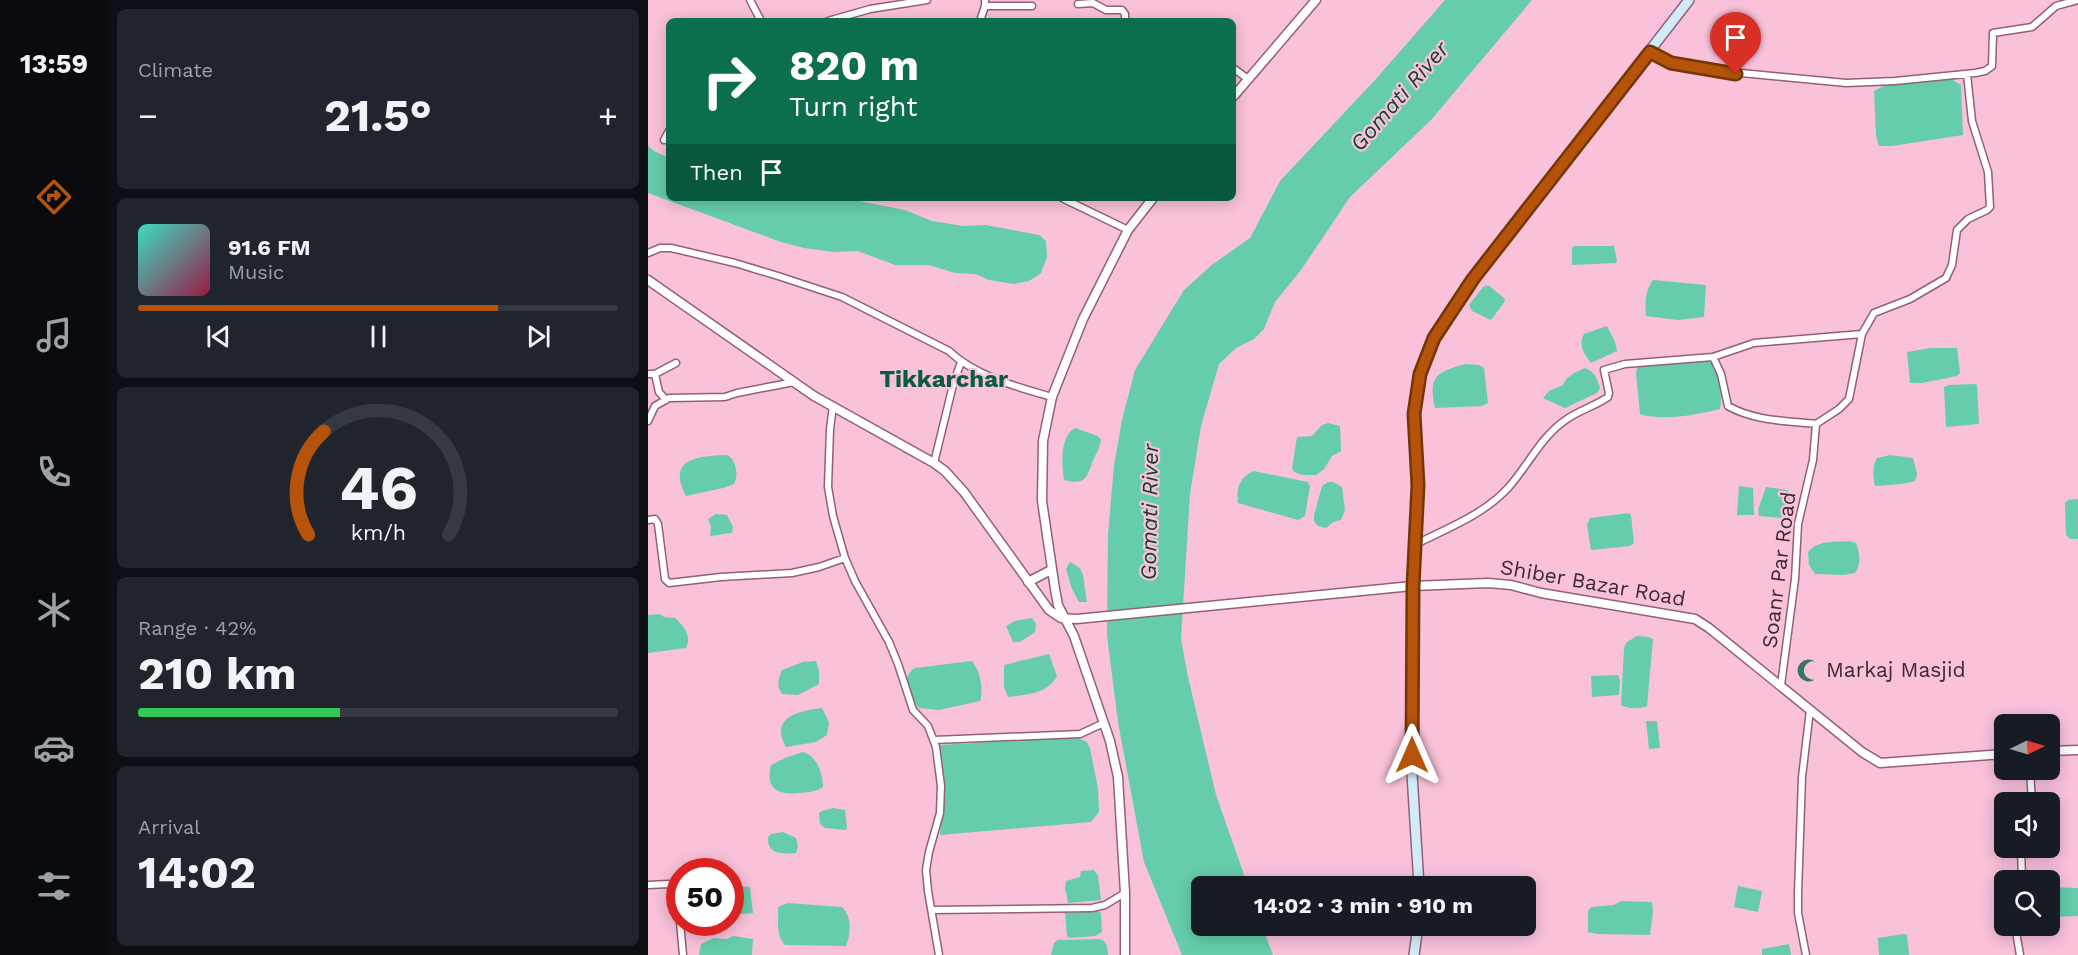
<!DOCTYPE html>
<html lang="en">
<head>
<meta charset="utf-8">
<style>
	:root { --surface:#171b24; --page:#20242c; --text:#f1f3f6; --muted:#9ea1a6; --line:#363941; --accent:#b45309 }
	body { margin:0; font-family:"Work Sans",sans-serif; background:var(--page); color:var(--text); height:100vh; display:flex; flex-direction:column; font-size:22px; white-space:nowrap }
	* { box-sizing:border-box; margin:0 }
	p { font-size:20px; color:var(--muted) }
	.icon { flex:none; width:33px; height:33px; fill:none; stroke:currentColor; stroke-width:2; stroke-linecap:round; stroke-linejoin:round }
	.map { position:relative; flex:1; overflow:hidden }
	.panel { display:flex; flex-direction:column; gap:9px; padding:9px; background:#0d0f14; width:540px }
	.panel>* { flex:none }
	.guide { position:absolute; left:18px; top:18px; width:570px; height:183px; border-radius:9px; box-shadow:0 3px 15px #0003; background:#0b6e4f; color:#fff; overflow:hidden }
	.needle { width:39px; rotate:85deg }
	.controls { position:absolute; left:1346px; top:714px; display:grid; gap:12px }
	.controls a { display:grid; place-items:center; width:66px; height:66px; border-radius:9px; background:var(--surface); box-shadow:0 3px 15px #0003; font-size:30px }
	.speed { position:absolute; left:18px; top:858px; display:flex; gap:12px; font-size:30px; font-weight:700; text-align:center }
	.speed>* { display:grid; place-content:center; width:78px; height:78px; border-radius:50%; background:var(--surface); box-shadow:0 3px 15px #0003; line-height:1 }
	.speed .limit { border:9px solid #d22; background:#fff; color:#111 }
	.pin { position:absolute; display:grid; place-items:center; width:51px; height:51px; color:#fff; margin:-62px -26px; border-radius:50% 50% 50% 0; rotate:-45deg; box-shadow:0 0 6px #0007 }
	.pin .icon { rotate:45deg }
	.me { position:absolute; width:66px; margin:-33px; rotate:0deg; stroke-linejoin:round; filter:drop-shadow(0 0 4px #0008) }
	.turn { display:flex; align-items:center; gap:21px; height:126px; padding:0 24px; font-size:27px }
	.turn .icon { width:78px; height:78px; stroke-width:2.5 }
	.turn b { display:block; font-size:42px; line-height:51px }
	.then { display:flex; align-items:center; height:57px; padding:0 24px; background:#0003; gap:12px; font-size:22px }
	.big { font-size:45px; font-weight:700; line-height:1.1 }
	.panel .tile { flex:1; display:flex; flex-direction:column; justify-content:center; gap:9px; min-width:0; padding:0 21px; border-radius:9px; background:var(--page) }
	.panel .dial { align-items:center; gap:0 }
	.dial svg { height:156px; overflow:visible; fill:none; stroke:var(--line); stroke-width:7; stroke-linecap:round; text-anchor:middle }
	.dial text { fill:var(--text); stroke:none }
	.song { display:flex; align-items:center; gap:18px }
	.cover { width:72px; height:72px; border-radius:9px; background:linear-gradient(135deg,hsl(170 70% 55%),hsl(340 70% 35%)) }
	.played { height:6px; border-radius:3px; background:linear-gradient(90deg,var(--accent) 75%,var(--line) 75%) }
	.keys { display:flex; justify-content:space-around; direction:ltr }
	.heat { display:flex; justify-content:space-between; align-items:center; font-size:33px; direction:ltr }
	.charge { height:9px; border-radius:4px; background:linear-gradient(90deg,#34c759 42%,var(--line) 0) }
	.trip { position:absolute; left:543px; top:876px; width:345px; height:60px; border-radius:9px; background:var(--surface); box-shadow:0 3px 15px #0003; font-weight:700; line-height:60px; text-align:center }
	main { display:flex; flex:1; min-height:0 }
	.tab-bar { display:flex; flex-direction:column; width:108px; justify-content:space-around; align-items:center; background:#090b0e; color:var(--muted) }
	.tab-bar .icon { width:42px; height:42px }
	.tab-bar .selected { color:var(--accent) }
	.tab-bar b { font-size:27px; color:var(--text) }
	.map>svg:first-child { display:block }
	.water { fill:#65cdab }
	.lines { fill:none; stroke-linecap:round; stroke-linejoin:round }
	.minor-casing { stroke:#926077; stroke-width:9 }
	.tertiary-casing { stroke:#926077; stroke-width:11 }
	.secondary-casing { stroke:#926077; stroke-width:12 }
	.minor { stroke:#fff; stroke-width:6 }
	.tertiary { stroke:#fff; stroke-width:8 }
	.secondary { stroke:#d1ecf8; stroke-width:9 }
	.route-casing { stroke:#753606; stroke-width:15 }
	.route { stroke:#b45309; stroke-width:10 }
	.labels { text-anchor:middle; stroke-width:4.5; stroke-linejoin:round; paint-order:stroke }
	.street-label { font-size:21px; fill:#3f2933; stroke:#f9c1da }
	.poi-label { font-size:21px; fill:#3f2933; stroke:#f9c1da; text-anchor:start }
	.water-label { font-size:22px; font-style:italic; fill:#124032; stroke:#f9c1da }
	.quarter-label { font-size:24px; font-weight:bold; fill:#095b46; stroke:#f9c1da }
</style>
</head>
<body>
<main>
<nav class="tab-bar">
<b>13:59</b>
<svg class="icon selected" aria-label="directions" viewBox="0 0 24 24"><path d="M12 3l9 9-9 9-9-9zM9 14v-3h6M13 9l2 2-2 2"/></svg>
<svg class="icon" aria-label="music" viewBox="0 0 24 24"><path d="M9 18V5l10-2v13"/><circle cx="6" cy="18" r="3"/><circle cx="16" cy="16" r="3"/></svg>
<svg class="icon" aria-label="phone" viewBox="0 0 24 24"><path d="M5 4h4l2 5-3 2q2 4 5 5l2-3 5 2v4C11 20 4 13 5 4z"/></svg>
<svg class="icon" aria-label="climate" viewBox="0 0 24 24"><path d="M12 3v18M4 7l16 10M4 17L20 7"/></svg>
<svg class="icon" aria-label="car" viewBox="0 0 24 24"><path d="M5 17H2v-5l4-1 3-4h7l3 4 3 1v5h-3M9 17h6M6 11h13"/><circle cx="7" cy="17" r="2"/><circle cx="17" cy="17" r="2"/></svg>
<svg class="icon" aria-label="filters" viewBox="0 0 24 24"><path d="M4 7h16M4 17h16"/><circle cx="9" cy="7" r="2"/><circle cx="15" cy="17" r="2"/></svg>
</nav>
<section class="panel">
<div class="tile"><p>Climate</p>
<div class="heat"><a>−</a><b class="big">21.5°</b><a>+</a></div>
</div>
<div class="tile">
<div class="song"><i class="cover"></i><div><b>91.6 FM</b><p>Music</p></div></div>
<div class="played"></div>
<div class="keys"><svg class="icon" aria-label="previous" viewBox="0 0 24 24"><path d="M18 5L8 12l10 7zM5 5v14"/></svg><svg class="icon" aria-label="pause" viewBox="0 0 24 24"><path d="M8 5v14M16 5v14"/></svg><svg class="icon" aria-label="next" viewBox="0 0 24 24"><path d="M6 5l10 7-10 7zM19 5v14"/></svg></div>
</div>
<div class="tile dial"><svg viewBox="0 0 100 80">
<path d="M14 69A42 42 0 1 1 86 69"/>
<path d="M14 69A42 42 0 0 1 22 16" stroke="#b45309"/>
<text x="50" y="56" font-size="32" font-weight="700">46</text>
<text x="50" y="72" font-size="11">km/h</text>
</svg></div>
<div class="tile"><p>Range · 42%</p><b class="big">210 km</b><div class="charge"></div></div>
<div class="tile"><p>Arrival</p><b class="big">14:02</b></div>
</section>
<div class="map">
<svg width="1430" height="955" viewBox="0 0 1430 955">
	<rect width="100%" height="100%" fill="#f9c1da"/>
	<path class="water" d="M 797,0 L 884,0 L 783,120 L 702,197 L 653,270 L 627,302 L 616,329 L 606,339 L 588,348 L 571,364 L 553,426 L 542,494 L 533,639 L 540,677 L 568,795 L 600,886 L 554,886 L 554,926 L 614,926 L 625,955 L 534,955 L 496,862 L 470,722 L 459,636 L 460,535 L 466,465 L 474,420 L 487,370 L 536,290 L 565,264 L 602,238 L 632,181 L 727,80 Z
		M 1303,79 L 1313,85 L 1315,135 L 1244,146 L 1231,146 L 1228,135 L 1226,91 C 1248,78 1278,80 1303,79 Z
		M 0,146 L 6,151 L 21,158 L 21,198 L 195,198 L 257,210 L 284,221 L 315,226 L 338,225 L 391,235 L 398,241 L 399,257 L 393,273 L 381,281 L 366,284 L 341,280 L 327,274 L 307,273 L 281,265 L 247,265 L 210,251 L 186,252 L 156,248 L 133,242 L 0,193 Z
		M 927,246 L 966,246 L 969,261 L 968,263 L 924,265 L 924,247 Z
		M 1005,280 L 1058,285 L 1056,317 L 1030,320 L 998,316 C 997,303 997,291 1005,280 Z
		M 840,285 L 856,298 L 857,301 L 843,320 L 824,311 L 821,305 L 835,287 Z
		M 959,326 L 967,342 L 969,351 L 943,363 C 936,354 930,345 936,334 Z
		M 1283,348 L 1309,348 L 1312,373 L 1309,376 L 1274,383 L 1262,383 L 1259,352 Z
		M 1053,360 L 1064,362 C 1071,376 1075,394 1072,409 C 1048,415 1016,421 992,414 L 988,373 L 990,365 Z
		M 817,364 L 831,365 L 836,368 L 840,403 L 834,406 L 787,408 C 780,377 788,372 817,364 Z
		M 937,368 C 947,372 949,378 952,388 L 949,393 L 917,408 L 895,398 L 901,391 L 915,385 L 918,379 L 926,373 Z
		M 1327,384 L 1329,385 L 1331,424 L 1298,427 L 1296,387 L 1300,385 Z
		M 680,423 L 692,426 L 693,451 L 684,456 L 676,469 L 668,475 L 654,475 L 646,472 L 644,468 L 649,437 L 664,436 L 674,425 Z
		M 427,428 L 450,436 L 453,440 C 452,447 449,452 446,458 C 439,476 439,486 416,480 C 414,465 411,437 427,428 Z
		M 80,455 C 88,461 91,474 86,484 L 75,488 L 38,496 C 18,458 50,456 80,455 Z
		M 1242,455 L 1265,458 L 1269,474 L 1267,481 L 1254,484 L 1227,486 C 1225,476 1224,466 1229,458 Z
		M 606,471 L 660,482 L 662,486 L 657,516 L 650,520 L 590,503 C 588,489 591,477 606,471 Z
		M 680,482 L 685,482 L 694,487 L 697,510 L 693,520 L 685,522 L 678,528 L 670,526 L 666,521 L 666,515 L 674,486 Z
		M 1091,486 L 1105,488 L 1106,515 L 1089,515 Z
		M 1118,487 L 1140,490 C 1144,498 1141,511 1136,518 L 1111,516 L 1110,510 Z
		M 1430,499 L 1430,539 L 1422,539 L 1418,535 L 1417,503 L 1420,500 Z
		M 981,513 L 983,515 L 986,543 L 982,546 L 943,550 L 939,525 L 942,518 Z
		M 68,514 L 79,515 L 85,527 L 84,533 L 62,536 L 63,527 L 60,519 Z
		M 1201,541 L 1208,543 C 1212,554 1213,564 1207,573 L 1195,575 L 1167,574 L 1161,565 L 1160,552 C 1170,540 1187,542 1201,541 Z
		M 422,562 L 432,568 L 435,575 L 439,602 L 431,602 L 424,589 L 418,569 Z
		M 12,614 L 16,617 L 27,618 C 36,626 44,636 38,648 L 0,653 L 0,615 Z
		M 384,618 L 388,624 L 387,632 L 372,642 L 365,642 L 358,626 L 367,621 Z
		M 989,636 L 1001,637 L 1005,639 L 999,706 C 992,709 979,709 973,705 L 976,647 L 979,642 Z
		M 401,654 L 409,676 C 398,695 379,694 360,697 L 356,687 L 356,665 Z
		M 168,661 L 171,671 L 171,684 L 150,695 L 134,694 C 128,685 130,680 134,670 L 155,662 Z
		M 324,661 C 332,671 336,688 332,701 L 291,710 L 271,708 C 261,697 252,676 267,668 Z
		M 970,675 L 972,681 L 971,695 L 944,697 L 943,676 Z
		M 174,708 L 181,722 L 179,735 L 168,742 L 138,747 C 121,717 151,711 174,708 Z
		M 998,721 L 1009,721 L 1012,748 L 1001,749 Z
		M 429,737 L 439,742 L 442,748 L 450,789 L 451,812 L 443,822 L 292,835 L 296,787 L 290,747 L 292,745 Z
		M 155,752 C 169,756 175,774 175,787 C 168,792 161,792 152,793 C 131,795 117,790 123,765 L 137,758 Z
		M 185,808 L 197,810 L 199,827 L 198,830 L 177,828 L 172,824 L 171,813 L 174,811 Z
		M 135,832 L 148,838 L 150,846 L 148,853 C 135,854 119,855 120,837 L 123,834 Z
		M 446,870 L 450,876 L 453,900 L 420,903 L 417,888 L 418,881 L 432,877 L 433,871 Z
		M 82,885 L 102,887 L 105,913 L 83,915 Z
		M 1090,886 L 1114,891 L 1110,912 L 1086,907 Z
		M 1401,887 L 1430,888 L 1430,916 L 1401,917 Z
		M 973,901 L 1004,902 L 1005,911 L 1002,935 L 949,934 L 940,932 L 940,911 L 943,907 L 966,905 Z
		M 140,903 L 194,907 C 204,916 203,934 198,946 L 137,945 C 127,934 131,921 130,907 Z
		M 448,910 L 453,913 L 454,932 L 447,936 L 422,938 L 419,936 L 417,913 Z
		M 1256,934 L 1259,935 L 1261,955 L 1231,955 L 1230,938 Z
		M 85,936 L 105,939 L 104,955 L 51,955 L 53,944 L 66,938 L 79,939 Z
		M 451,939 L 455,940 L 459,946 L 460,955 L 403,955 L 406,943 L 410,940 Z
		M 1141,944 L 1143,955 L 1114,955 L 1114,949 Z"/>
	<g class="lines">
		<defs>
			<path id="minor" d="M 102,0 L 113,21
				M 337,0 L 337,6 L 384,6
				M 430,4 L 445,3 L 458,10 L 474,10 L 477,14 L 477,21
				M 180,21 L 222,9 L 279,0
				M 332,21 L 337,6
				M 1002,52 L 1023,63 L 1052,69 L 1198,83 L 1247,81 L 1327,73 L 1337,71 L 1344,66 L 1345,33 L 1384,27 L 1408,6 L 1430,0
				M 585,68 L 600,79
				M 16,140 L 21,131
				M 414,198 L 480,230
				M 0,253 L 12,248 L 23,248 L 87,263 L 130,276 L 194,297 L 301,351 C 327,376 369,387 404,397
				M 1065,357 L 1073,374 L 1080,406 C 1106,421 1139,421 1168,424
				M 0,374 L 7,374 L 28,363
				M 7,374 L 11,392 L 18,400
				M 185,406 L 182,429 L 180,487 L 185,516 L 197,558 L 207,581 L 241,642 L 250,664 L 265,710 L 280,726 L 288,747 L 293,786 L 292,813 L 281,852 L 278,870 L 280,891 L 291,955
				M 0,421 L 7,406 L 21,398 L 77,397 L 89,393 L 146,382
				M 1168,424 L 1191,409 L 1201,399 L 1214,334 L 1226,313 L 1262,299 L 1298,278 L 1304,265 L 1309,230 L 1320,219 L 1339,210 L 1342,207 L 1340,172 L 1324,121 L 1319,74
				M 286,463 L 305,385 L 313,362
				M 0,520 L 7,519 L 10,524 L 17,579 L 21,583 L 73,577 L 144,573 L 171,567 L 197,558
				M 766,545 C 798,529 835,515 860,488 C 880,466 893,436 919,419 C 932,410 947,406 960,397 L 961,393 L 956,370 L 977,364 L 1065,357 L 1106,343 L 1214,334
				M 1133,685 L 1147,579 L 1150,524 L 1165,460 L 1168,424
				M 286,740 L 432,734 L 456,723
				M 1382,770 L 1384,802
				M 1373,848 L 1374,880
				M 0,885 L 21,884 L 26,887 L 32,921
				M 284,910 L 444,908 L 457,905 L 477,893
				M 32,922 L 35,955
				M 1367,926 L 1372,955
				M 1158,955 L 1150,913 L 1150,893 L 1154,777 L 1162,710"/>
			<path id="tertiary" d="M 585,97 L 668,0
				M 0,280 L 166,396 L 286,463 L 297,471 L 316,492 L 401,610 L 413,618 L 429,619 L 764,586 L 840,583 L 863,585 L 893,593 L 1047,619 L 1061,628 L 1214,752 L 1232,763 L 1356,754
				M 380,582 L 403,570
				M 1401,751 L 1430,750
				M 477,955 L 477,893 L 470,777 L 462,741 L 426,636 L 410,605 L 407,589 L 394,501 L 395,441 L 404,397 L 435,319 L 480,230 L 505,198"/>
			<path id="secondary" d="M 771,886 L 764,774 L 764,586 L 770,485 L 766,414 L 772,374 L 786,338 L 825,279 L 1041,0
				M 766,955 L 770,926"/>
		</defs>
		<use href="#minor" class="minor-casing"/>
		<use href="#tertiary" class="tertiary-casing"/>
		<use href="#secondary" class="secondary-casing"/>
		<use href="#minor" class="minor"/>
		<use href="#tertiary" class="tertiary"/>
		<use href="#secondary" class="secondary"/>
	</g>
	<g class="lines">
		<defs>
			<path id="route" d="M 764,755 L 765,586 L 770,485 L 766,414 L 772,374 L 786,338 L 825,279 L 1002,52 L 1023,63 L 1088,74"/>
		</defs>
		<use href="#route" class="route-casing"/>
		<use href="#route" class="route"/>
	</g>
	<defs>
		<symbol id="mosque-bare" viewBox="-9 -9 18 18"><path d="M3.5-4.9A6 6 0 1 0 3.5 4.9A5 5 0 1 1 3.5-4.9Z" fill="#387561" stroke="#f9c1da" stroke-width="2.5" paint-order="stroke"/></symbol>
	</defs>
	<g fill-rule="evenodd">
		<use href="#mosque-bare" x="1144" y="654" width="33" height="33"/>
	</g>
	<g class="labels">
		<g class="street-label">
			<text transform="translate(1131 570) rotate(-83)" y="7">Soanr Par Road</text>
			<text transform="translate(945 583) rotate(10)" y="7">Shiber Bazar Road</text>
		</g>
		<g class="poi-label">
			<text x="1178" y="677">Markaj Masjid</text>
		</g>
		<g class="water-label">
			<text transform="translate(751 96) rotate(-49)" y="8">Gomati River</text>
			<text transform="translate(501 512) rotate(-89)" y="8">Gomati River</text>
		</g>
		<g class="quarter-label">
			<text x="296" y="387">Tikkarchar</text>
		</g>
	</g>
</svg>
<div class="controls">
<a><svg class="needle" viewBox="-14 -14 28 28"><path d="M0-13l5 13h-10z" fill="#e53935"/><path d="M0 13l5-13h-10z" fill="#9ea1a6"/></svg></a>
<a><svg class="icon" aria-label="sound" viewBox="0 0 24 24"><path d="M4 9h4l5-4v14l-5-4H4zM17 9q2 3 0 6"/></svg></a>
<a><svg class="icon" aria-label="search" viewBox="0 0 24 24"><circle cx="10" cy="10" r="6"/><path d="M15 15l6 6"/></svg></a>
</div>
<div class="speed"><div class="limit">50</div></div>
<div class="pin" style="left:1088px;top:74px;background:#d93025"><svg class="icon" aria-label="arrive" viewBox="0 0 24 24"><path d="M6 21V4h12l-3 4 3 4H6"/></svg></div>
<svg class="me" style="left:764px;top:755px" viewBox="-20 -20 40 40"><path d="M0-17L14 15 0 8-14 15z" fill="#b45309" stroke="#fff" stroke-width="4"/></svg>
<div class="trip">14:02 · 3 min · 910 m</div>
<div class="guide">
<div class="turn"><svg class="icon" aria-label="right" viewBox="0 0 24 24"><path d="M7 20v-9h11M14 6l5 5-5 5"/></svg><div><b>820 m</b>Turn right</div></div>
<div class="then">Then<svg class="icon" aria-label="arrive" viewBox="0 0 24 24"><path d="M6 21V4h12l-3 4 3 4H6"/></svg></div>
</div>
</div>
</main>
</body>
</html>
